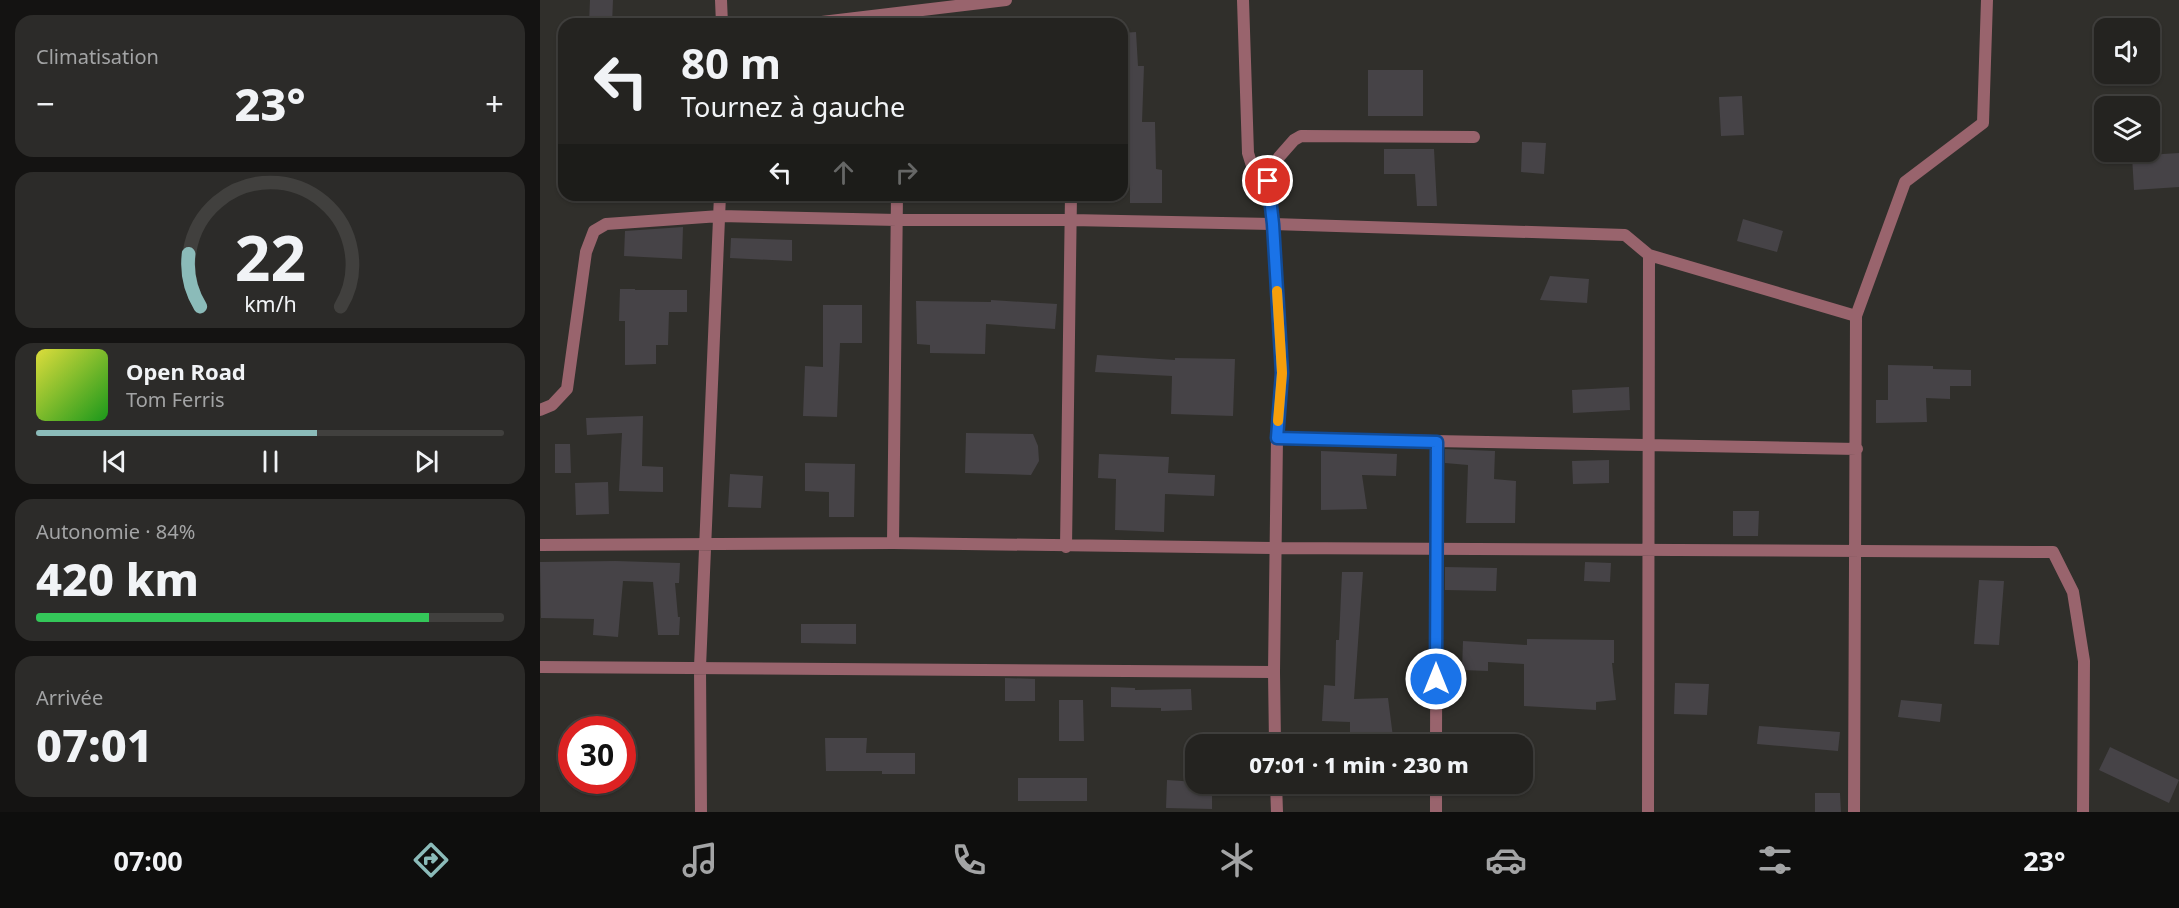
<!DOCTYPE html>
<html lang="fr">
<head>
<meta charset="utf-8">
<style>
	:root { --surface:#242320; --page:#2c2b29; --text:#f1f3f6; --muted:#a3a4a5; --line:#41403e; --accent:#8bbbb9 }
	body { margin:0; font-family:"Noto Sans",sans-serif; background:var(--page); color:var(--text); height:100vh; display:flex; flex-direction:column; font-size:22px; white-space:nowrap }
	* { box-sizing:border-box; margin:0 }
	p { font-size:20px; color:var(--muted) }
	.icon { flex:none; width:33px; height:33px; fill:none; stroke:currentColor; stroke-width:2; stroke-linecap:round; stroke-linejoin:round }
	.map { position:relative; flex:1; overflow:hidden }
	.drawer { display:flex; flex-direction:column; gap:15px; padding:15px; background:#141312; width:540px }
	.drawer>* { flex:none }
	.hud { position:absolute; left:18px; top:18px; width:570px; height:183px; border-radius:18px; box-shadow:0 2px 4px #0004,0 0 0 2px var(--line); background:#242320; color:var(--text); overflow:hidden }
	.fabs { position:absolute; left:1554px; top:18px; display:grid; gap:12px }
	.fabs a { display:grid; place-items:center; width:66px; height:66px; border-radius:12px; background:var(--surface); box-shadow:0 2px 4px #0004,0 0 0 2px var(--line); font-size:30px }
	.speed { position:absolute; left:18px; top:716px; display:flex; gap:12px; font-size:30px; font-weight:700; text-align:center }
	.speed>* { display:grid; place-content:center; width:78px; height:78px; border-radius:50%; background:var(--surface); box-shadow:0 2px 4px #0004,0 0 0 2px var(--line); line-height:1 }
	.speed .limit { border:9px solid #d22; background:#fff; color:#111 }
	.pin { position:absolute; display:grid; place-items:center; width:51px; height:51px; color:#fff; margin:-26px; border:3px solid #fff; border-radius:50%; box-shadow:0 2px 6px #0007 }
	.me { position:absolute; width:66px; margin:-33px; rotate:0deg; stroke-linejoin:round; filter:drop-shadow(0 0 4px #0008) }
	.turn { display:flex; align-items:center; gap:21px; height:126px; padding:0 24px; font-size:27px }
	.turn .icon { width:78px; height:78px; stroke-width:2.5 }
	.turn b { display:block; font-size:42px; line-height:51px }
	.lanes { display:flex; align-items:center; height:57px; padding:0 24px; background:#0003; justify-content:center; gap:30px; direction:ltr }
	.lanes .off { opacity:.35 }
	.big { font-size:45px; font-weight:800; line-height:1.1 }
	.drawer .tile { flex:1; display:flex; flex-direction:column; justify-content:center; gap:9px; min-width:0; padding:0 21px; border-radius:18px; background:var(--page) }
	.drawer .dial { align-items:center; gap:0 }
	.dial svg { height:156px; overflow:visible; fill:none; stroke:var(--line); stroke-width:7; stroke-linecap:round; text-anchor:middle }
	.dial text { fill:var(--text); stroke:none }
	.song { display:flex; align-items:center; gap:18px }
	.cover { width:72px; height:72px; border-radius:9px; background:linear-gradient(135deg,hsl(60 70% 55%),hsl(120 70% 35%)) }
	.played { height:6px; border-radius:3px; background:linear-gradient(90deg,var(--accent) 60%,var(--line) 60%) }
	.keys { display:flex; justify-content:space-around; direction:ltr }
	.heat { display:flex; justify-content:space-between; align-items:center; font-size:33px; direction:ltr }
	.charge { height:9px; border-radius:4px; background:linear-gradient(90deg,#34c759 84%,var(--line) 0) }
	.trip { position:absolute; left:645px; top:734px; width:348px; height:60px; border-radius:18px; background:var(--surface); box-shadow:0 2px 4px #0004,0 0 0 2px var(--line); font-weight:800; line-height:60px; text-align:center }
	.menu { display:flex; height:96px; justify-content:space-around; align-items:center; background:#0e0e0d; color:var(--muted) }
	.menu .icon { width:42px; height:42px }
	.menu .current { color:var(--accent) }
	.menu b { font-size:27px; color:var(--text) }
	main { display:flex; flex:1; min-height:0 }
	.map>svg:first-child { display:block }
	.building { fill:#464347 }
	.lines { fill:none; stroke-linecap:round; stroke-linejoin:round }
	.street { stroke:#99646d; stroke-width:12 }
	.route-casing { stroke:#114b97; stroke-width:15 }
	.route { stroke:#1a73e8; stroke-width:10 }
	.slow { stroke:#f59e0b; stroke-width:10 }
</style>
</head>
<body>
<main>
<section class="drawer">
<div class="tile"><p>Climatisation</p>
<div class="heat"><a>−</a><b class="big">23°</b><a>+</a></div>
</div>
<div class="tile dial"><svg viewBox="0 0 100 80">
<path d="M14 69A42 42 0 1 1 86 69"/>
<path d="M14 69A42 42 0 0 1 8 42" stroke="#8bbbb9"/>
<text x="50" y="56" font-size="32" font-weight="700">22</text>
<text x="50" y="72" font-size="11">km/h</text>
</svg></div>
<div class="tile">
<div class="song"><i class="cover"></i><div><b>Open Road</b><p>Tom Ferris</p></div></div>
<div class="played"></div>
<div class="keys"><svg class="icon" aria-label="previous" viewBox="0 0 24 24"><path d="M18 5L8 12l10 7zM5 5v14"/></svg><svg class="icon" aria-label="pause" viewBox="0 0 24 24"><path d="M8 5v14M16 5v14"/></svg><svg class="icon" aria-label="next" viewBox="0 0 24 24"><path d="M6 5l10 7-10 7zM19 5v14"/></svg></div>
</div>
<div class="tile"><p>Autonomie · 84%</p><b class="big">420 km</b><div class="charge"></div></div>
<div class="tile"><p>Arrivée</p><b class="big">07:01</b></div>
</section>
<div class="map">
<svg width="1639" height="812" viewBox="0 0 1639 812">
	<rect width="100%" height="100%" fill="#302f2b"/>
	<path class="building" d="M 50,0 L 73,0 L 72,24 L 49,24 Z
		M 596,32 L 598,66 L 604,66 L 602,122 L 615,122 L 616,169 L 622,170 L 622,203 L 590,203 L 590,146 L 582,146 L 582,33 Z
		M 828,70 L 883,70 L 883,116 L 828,116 Z
		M 1202,96 L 1204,135 L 1181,136 L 1179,97 Z
		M 982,142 L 1006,143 L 1004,174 L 981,172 Z
		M 844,149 L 894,149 L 897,206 L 877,206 L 875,174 L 844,174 Z
		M 1639,153 L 1639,187 L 1594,190 L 1592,156 Z
		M 1203,219 L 1243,231 L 1237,252 L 1197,241 Z
		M 143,227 L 142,259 L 84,256 L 85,231 Z
		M 191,238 L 252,240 L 252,261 L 190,258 Z
		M 1010,276 L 1049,279 L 1047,303 L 1000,300 Z
		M 80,289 L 95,289 L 95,290 L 147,290 L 147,312 L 129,312 L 128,345 L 116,345 L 116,364 L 85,365 L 85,321 L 79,321 Z
		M 451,300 L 517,304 L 515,329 L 446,324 L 445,354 L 390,353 L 390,345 L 377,344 L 376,301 L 451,302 Z
		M 283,305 L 322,305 L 322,343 L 300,343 L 297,417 L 263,416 L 265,366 L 283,367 Z
		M 557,355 L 635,360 L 635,358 L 695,359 L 693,416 L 631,414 L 632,376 L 555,372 Z
		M 1348,365 L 1393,366 L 1393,369 L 1431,370 L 1431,386 L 1410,386 L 1410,399 L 1386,398 L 1387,422 L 1336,423 L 1336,400 L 1348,400 Z
		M 1089,387 L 1090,410 L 1033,413 L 1032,390 Z
		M 103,416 L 102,466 L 123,467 L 123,492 L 79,491 L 82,433 L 47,435 L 46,418 Z
		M 426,433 L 493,434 L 498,446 L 499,461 L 491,475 L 425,473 Z
		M 15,444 L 30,444 L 31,473 L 15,473 Z
		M 905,449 L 955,451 L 954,479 L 976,481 L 975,523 L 926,523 L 928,465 L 905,463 Z
		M 781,451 L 857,454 L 856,476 L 822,475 L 827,509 L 781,510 Z
		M 559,454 L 629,457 L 628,473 L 675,475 L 674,496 L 625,494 L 624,532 L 575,530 L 576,479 L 558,478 Z
		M 1069,460 L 1069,483 L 1033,484 L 1032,461 Z
		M 265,463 L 315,464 L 314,517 L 289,517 L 289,492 L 265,491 Z
		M 190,474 L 223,476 L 221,508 L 188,507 Z
		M 68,482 L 69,514 L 36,515 L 35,483 Z
		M 1193,511 L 1219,511 L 1218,536 L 1193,536 Z
		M 76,561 L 140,563 L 139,583 L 135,583 L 138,617 L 140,617 L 139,635 L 118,635 L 113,582 L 83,581 L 78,637 L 53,635 L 54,619 L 1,618 L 0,562 Z
		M 1045,562 L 1071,563 L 1070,582 L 1044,581 Z
		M 905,567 L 957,568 L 956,591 L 905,590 Z
		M 802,572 L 823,572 L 814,699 L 848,698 L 853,737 L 831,740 L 831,736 L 810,736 L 810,722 L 782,721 L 784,685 L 795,686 L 796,640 L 799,640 Z
		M 1439,580 L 1464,581 L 1459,645 L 1434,644 Z
		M 261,624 L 316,624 L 316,644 L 261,643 Z
		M 987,639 L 1074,640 L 1074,663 L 1072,663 L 1076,700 L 1056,702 L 1056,710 L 984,706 L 984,664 L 948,662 L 948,671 L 922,670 L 923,641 L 987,645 Z
		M 465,678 L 495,679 L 495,701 L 465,701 Z
		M 1135,683 L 1169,684 L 1167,715 L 1134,714 Z
		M 571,687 L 595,688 L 595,690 L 651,689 L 652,710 L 621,711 L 621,708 L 571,707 Z
		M 519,700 L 543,700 L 544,741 L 519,741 Z
		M 1361,700 L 1402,704 L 1400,722 L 1358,717 Z
		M 1219,726 L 1300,732 L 1298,751 L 1217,744 Z
		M 285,738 L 327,738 L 326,753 L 375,753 L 375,774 L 342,774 L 342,771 L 286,771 Z
		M 1570,747 L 1639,780 L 1629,803 L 1559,770 Z
		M 478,778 L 547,778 L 547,801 L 478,801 Z
		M 627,780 L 672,783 L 672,809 L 626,808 Z
		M 1275,793 L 1300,793 L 1301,812 L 1275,812 Z"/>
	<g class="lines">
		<path class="street" d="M 181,0 L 182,24
			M 703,0 L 708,153 L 713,169 L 728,181
			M 265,24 L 466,0
			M 0,410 L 12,405 L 27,389 L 46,252 L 54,231 L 66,224 L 180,216 L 357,220 L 531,220 L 733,224 L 1085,235 L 1109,255 L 1316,316
			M 737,438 L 1317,449
			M 353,543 L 357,195
			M 0,545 L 353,543 L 735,548 L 1513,552 L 1533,592 L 1544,661 L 1543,812
			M 526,547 L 531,195
			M 0,667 L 734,672
			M 735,744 L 734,672 L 737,438 L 742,373 L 733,224 L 728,181 L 739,157 L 754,140 L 761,136 L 934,137
			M 896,744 L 897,442
			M 736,783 L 737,812
			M 161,812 L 160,667 L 180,195
			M 896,812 L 896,783
			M 1108,812 L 1109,255
			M 1314,812 L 1316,316 L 1365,182 L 1443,123 L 1447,0"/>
	</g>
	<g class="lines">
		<defs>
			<path id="route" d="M 728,181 L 733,224 L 742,373 L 737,438 L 897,442 L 896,679"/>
		</defs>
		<use href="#route" class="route-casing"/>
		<use href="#route" class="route"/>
		<path class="slow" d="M 737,291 L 742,373 L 738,421"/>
	</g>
</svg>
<div class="fabs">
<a><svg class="icon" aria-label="sound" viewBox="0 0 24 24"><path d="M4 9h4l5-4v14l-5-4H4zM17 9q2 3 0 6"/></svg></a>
<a><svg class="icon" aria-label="layers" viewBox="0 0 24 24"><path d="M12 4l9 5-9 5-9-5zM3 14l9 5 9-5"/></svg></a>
</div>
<div class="speed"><div class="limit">30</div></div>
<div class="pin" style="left:728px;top:181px;background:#d93025"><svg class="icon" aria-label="arrive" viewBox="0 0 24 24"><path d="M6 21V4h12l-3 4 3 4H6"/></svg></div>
<svg class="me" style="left:896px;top:679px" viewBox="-20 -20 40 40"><circle r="17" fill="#1a73e8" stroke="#fff" stroke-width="3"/><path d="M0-11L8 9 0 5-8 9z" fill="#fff"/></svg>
<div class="trip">07:01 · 1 min · 230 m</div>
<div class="hud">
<div class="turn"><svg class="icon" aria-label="left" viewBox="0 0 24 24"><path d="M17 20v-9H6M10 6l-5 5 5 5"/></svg><div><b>80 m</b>Tournez à gauche</div></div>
<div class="lanes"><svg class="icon" aria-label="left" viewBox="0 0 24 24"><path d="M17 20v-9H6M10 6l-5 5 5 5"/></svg><svg class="icon off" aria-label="ahead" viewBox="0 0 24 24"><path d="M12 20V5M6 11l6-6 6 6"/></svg><svg class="icon off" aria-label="right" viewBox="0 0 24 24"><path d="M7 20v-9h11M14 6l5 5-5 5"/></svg></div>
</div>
</div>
</main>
<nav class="menu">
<b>07:00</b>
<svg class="icon current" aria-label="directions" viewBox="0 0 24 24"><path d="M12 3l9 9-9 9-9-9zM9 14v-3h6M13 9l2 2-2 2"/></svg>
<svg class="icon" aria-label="music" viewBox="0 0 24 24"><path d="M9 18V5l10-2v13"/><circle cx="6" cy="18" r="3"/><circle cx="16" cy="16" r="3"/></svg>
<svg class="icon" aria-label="phone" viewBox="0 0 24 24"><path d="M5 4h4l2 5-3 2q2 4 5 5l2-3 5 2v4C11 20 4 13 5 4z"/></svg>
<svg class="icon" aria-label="climate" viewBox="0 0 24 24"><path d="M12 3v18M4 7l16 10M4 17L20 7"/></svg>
<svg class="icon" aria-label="car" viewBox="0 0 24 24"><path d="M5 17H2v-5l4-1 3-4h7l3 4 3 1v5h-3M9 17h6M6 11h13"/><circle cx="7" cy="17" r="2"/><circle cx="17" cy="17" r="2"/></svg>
<svg class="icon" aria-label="filters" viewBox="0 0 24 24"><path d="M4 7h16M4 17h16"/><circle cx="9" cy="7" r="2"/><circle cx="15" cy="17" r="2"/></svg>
<b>23°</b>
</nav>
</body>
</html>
